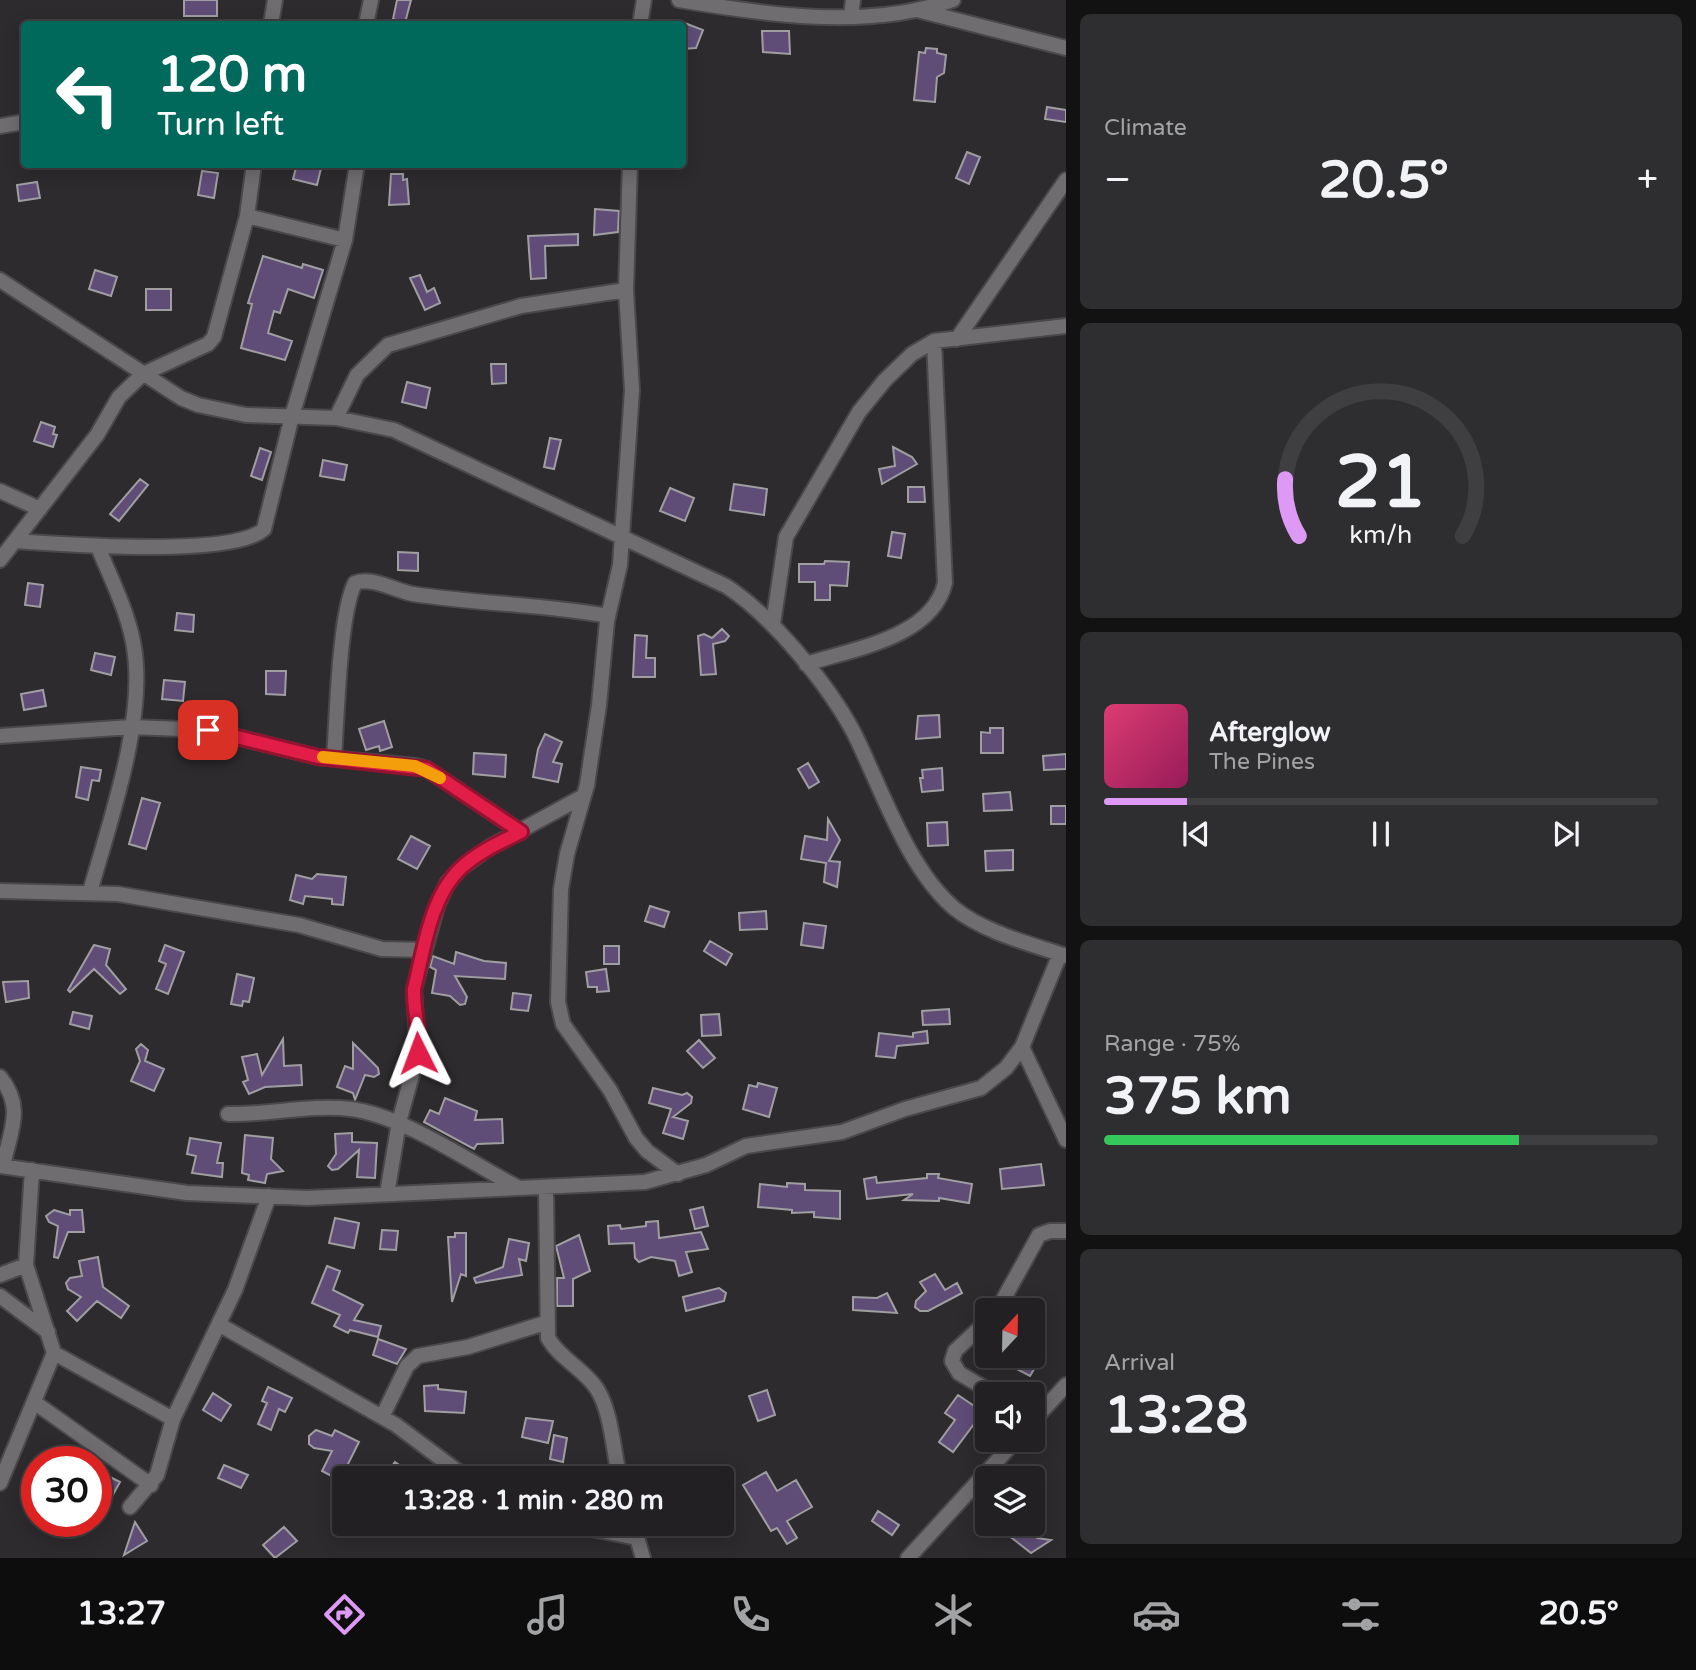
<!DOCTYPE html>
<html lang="en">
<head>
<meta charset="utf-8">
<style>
	:root { --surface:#222022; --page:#2e2d2f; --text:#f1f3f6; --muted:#a2a3a5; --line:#3f3e40; --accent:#dd99f3 }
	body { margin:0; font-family:"Varela Round",sans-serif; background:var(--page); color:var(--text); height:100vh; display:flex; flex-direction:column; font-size:26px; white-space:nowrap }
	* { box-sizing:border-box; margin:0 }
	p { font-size:23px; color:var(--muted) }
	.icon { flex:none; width:38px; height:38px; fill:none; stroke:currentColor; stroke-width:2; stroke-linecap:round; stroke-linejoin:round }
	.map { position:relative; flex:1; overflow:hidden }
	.panel { display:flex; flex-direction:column; gap:14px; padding:14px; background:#131213; width:630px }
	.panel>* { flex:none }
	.top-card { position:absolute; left:21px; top:21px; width:665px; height:147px; border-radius:7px; box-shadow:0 4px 18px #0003,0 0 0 2px var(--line); background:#00695c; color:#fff; overflow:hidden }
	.needle { width:46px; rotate:22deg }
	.buttons { position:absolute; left:975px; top:1298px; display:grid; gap:14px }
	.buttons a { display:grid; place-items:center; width:70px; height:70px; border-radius:7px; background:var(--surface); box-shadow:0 4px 18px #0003,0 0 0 2px var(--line); font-size:35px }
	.speed { position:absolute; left:21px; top:1446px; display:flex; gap:14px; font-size:35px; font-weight:700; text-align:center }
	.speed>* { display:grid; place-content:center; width:91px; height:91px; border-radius:50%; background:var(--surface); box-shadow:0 4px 18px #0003,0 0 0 2px var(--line); line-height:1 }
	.speed .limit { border:10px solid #d22; background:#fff; color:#111 }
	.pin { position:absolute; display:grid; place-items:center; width:60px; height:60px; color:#fff; margin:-30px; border-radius:14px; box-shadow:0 4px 10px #0006 }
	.me { position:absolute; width:77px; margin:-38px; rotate:357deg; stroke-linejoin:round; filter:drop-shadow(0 0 5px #0008) }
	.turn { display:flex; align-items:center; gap:24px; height:147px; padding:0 21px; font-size:32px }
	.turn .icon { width:91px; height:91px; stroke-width:2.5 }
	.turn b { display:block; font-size:49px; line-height:60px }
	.big { font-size:52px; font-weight:700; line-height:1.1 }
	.panel .tile { flex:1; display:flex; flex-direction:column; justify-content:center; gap:10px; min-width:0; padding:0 24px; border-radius:10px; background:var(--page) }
	.panel .dial { align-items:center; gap:0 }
	.dial svg { height:182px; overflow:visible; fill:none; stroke:var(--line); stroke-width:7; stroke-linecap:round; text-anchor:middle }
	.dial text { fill:var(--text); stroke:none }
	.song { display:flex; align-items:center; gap:21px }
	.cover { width:84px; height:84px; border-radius:10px; background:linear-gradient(135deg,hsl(340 70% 55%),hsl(330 70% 35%)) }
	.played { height:7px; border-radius:4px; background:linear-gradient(90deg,var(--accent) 15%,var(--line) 15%) }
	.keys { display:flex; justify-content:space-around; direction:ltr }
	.heat { display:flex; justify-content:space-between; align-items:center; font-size:38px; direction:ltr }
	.charge { height:10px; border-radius:5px; background:linear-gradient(90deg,#34c759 75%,var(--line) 0) }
	.trip { position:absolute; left:332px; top:1466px; width:402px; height:70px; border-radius:7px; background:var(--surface); box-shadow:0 4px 18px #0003,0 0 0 2px var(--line); font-weight:700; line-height:70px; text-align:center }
	.tab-bar { display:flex; height:112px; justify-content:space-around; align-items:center; background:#0e0d0e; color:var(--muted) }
	.tab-bar .icon { width:49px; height:49px }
	.tab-bar .selected { color:var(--accent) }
	.tab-bar b { font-size:32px; color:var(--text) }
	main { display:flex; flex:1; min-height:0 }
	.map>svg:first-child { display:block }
	.building { fill:#5f4d78; stroke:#9f9ea1; stroke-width:2 }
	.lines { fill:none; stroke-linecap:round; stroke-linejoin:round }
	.minor-casing { stroke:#4a484a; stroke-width:18 }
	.minor { stroke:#706d70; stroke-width:14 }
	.route-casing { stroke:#92132f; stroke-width:18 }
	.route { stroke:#e11d48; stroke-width:12 }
	.slow { stroke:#f59e0b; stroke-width:12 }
</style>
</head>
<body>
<main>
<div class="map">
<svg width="1066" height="1558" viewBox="0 0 1066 1558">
	<rect width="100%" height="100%" fill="#2d2b2d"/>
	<path class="building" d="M 184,0 L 217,0 L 217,16 L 184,16 Z
		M 397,0 L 411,0 L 405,23 L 393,19 Z
		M 682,22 L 703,30 L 696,48 L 682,49 Z
		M 762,31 L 789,31 L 790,54 L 763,52 Z
		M 926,48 L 937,49 L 937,53 L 946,55 L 944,73 L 937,77 L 935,102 L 914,100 L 919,52 L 925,53 Z
		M 1047,107 L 1066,110 L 1066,122 L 1045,119 Z
		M 967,152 L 980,157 L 969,184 L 956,178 Z
		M 297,164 L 322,164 L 317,185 L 293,179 Z
		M 202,171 L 218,173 L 214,198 L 198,195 Z
		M 391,174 L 403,174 L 403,180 L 407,179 L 409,204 L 389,205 Z
		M 37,182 L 40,198 L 19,201 L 17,185 Z
		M 595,209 L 619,211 L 618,232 L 594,235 Z
		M 578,234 L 578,245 L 545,246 L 546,278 L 531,279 L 528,236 Z
		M 263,256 L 302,268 L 303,264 L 323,270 L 314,298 L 288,289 L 280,313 L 274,311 L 268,333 L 292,341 L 285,360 L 241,348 L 252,304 L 248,303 Z
		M 95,270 L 117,277 L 111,296 L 89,289 Z
		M 420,275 L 427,292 L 434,288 L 440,303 L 425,310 L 410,278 Z
		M 146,289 L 171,289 L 171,310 L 146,310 Z
		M 491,364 L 506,364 L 506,383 L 492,384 Z
		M 407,382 L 430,388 L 426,408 L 402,402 Z
		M 41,422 L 55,427 L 53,434 L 57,435 L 53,447 L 34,441 Z
		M 550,438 L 561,440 L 554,469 L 544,467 Z
		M 893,447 L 912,457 L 917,464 L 882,484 L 879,469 L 895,466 Z
		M 260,448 L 271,452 L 262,480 L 251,476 Z
		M 323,460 L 347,465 L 344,480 L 320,476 Z
		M 140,479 L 148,485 L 119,521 L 110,514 Z
		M 734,484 L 767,489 L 764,515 L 730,510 Z
		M 908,487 L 924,487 L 925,502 L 908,502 Z
		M 670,488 L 694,498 L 685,521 L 660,511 Z
		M 892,532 L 905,534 L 901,558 L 888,556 Z
		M 398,552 L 418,553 L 418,571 L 398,570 Z
		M 825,561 L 849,562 L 847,586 L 830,585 L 830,600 L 815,600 L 815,582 L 799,582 L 799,564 L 824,564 Z
		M 28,583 L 43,585 L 40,607 L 25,605 Z
		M 177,613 L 194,615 L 193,632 L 175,630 Z
		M 722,629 L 729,636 L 725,641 L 713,644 L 716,674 L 701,675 L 698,636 L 704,634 L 712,638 Z
		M 635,635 L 647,636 L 646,658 L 655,658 L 655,677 L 633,677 Z
		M 95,653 L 115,657 L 111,675 L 91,670 Z
		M 266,671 L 286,671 L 285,695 L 266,694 Z
		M 164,680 L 185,682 L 183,701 L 162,699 Z
		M 43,690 L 46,706 L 24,710 L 21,694 Z
		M 939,715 L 940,737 L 916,739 L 918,716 Z
		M 384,721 L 392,747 L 380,751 L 379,746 L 366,750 L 359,729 Z
		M 990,728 L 1003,728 L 1003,753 L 981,753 L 981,732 L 990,733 Z
		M 545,734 L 562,742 L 553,762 L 562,764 L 558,782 L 533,777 L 538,749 Z
		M 474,753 L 506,755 L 505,777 L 473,774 Z
		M 1066,754 L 1066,769 L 1044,770 L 1043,756 Z
		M 808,763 L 819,782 L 809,788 L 798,769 Z
		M 81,767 L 101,770 L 99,781 L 92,780 L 88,800 L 76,797 Z
		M 942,768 L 943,790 L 922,792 L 920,778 L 923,778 L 922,770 Z
		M 1010,792 L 1012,810 L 984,811 L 983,794 Z
		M 142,798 L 160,803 L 146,849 L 129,844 Z
		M 1051,806 L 1066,806 L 1066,824 L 1051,824 Z
		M 828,819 L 840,840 L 829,861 L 840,862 L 837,887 L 824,882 L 826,863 L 801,859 L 805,836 L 827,840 Z
		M 947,822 L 948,845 L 928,846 L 927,823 Z
		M 411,836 L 430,846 L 417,869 L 398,859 Z
		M 1013,850 L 1013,870 L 986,871 L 985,851 Z
		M 317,874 L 346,877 L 343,905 L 332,904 L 332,899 L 305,896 L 303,904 L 290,900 L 296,875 L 312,879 Z
		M 650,906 L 669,912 L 664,927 L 645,921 Z
		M 766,911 L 767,929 L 740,930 L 739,913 Z
		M 804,923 L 826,926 L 823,948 L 801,945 Z
		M 710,941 L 732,954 L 726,965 L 704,951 Z
		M 94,945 L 110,949 L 106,965 L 126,989 L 120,994 L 94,969 L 70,992 L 68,990 Z
		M 165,945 L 184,952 L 168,994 L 156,989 L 166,964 L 159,961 Z
		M 604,946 L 619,946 L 619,964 L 604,964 Z
		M 456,952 L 484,961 L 506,963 L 505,979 L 455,976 L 467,997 L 465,1004 L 460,1005 L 450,996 L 432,993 L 436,970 L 430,967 L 433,956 L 454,964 Z
		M 606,969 L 609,991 L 597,992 L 597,987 L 588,987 L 586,972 Z
		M 237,974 L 254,978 L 249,1002 L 243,1001 L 242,1006 L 231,1004 Z
		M 28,981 L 29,998 L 6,1002 L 3,982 Z
		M 513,993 L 531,995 L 528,1011 L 511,1009 Z
		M 949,1009 L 950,1024 L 923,1025 L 922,1011 Z
		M 73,1012 L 92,1016 L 89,1029 L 70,1024 Z
		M 719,1014 L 721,1035 L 702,1036 L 701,1015 Z
		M 927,1031 L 928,1043 L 897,1046 L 895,1058 L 876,1056 L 879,1033 L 913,1037 L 913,1033 Z
		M 283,1039 L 284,1066 L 301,1065 L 302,1085 L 265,1087 L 249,1094 L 243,1082 L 248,1080 L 242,1057 L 257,1054 L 262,1075 Z
		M 699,1040 L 715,1058 L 703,1068 L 687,1051 Z
		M 353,1043 L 378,1068 L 379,1074 L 374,1077 L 365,1075 L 355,1100 L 353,1093 L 337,1087 L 345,1066 L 353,1069 Z
		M 141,1044 L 148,1050 L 145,1061 L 164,1069 L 154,1091 L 131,1081 L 140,1061 L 136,1049 Z
		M 758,1083 L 777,1088 L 769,1117 L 743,1109 L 749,1085 L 757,1087 Z
		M 653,1088 L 682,1095 L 687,1093 L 692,1097 L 691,1103 L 673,1117 L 688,1121 L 683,1139 L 663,1133 L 671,1109 L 649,1103 Z
		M 445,1098 L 477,1111 L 475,1120 L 502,1119 L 503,1143 L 477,1144 L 474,1149 L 424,1122 L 430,1110 L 439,1114 Z
		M 352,1133 L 352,1142 L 377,1143 L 375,1178 L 357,1177 L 359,1150 L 338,1169 L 332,1170 L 328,1166 L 336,1154 L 335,1134 Z
		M 245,1135 L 273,1138 L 271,1159 L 283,1171 L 267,1174 L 265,1183 L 248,1180 L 249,1175 L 242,1173 Z
		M 190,1138 L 221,1143 L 217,1163 L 223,1163 L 222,1177 L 192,1173 L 196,1156 L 187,1154 Z
		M 1041,1164 L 1044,1185 L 1002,1189 L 1000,1169 Z
		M 927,1174 L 939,1174 L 938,1178 L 972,1184 L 969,1203 L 939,1198 L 939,1201 L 904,1200 L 913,1194 L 867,1199 L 864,1179 L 876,1177 L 877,1183 L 927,1178 Z
		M 787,1183 L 805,1184 L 805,1190 L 840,1191 L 840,1219 L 814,1217 L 814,1212 L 792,1213 L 792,1210 L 758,1207 L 760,1184 L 787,1187 Z
		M 703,1207 L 708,1226 L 695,1229 L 690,1210 Z
		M 54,1210 L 70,1215 L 70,1210 L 82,1210 L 84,1232 L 68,1232 L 58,1258 L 54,1257 L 58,1226 L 49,1222 L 46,1216 Z
		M 335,1218 L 359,1223 L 354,1248 L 329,1243 Z
		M 658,1221 L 659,1238 L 701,1232 L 708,1249 L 686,1252 L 692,1272 L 679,1276 L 675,1261 L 651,1257 L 639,1262 L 635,1258 L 634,1243 L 609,1244 L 608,1226 L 620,1225 L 621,1229 L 646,1226 L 646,1222 Z
		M 382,1230 L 398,1231 L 396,1250 L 380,1249 Z
		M 455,1233 L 466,1233 L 466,1276 L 461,1274 L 452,1302 L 448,1237 L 455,1237 Z
		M 579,1235 L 590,1271 L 573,1279 L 573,1306 L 557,1306 L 557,1278 L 564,1278 L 556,1246 Z
		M 509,1239 L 529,1243 L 526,1261 L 519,1259 L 522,1275 L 476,1283 L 474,1278 L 503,1267 Z
		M 98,1257 L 103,1287 L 129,1306 L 121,1318 L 97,1301 L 77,1321 L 67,1311 L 81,1297 L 68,1289 L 66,1283 L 70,1278 L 82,1276 L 79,1261 Z
		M 327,1266 L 340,1271 L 333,1290 L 363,1305 L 354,1320 L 381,1326 L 378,1337 L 350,1330 L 348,1333 L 334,1326 L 340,1315 L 312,1303 Z
		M 935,1274 L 945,1290 L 957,1283 L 962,1293 L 928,1311 L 920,1311 L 915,1307 L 916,1301 L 926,1291 L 920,1282 Z
		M 719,1288 L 726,1293 L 724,1301 L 686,1311 L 683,1297 Z
		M 887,1293 L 897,1313 L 853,1310 L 853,1297 L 877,1298 Z
		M 378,1339 L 406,1349 L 397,1364 L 373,1355 Z
		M 992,1356 L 1042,1356 L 1030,1376 Z
		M 438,1385 L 438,1389 L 466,1392 L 464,1413 L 425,1411 L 424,1386 Z
		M 268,1387 L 292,1398 L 285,1412 L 279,1409 L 271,1430 L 258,1424 L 267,1403 L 262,1401 Z
		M 767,1390 L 775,1415 L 758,1421 L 749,1396 Z
		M 213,1393 L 231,1405 L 221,1421 L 203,1410 Z
		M 958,1395 L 983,1412 L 953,1452 L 939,1442 L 955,1420 L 945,1413 Z
		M 526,1418 L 553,1421 L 548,1443 L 522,1437 Z
		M 316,1430 L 332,1436 L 335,1430 L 359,1442 L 346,1468 L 368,1479 L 345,1479 L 345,1483 L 322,1471 L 332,1451 L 314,1448 L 309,1444 L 309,1436 Z
		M 554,1435 L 567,1438 L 563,1462 L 550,1459 Z
		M 395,1462 L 419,1479 L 383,1479 Z
		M 224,1465 L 248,1475 L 241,1488 L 218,1478 Z
		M 766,1472 L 777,1491 L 796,1480 L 812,1507 L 787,1521 L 797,1538 L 787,1544 L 777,1528 L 771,1531 L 743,1485 Z
		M 104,1474 L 120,1482 L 109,1502 L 96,1496 Z
		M 878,1511 L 899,1525 L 892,1535 L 872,1521 Z
		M 135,1522 L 147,1541 L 124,1555 Z
		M 1008,1524 L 1032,1527 L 1037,1538 L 1051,1540 L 1031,1553 L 1008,1535 Z
		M 284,1527 L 297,1541 L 275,1558 L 263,1545 Z"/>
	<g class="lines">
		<defs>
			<path id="minor" d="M 679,0 C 767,15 867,30 953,0
				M 921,11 L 1066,48
				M 851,15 L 853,0
				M 271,24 L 275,0
				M 366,24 L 371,0
				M 640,24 L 644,0
				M 0,126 L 24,122
				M 630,164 L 626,290 L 632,390 L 620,565 L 607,621 L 599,705 L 587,785 L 567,854 L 561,889 L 558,1002 L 563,1024 L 610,1090 L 636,1138 L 647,1151 L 678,1174
				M 247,216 L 345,240
				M 0,280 L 181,398 L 198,405 L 246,415 L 336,418 L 394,430 L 726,586 C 772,616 828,684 854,733 C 881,787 907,868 954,908 C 983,932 1031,944 1066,956
				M 957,339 L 1066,180
				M 336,418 L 357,375 L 388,345 L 521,306 L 626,290
				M 0,491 L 40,509
				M 15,541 C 61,544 233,558 264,529 L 292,416 L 345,240 L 357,164
				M 0,560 L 97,435 L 119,397 L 143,374 L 208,344 L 214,337 L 247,216 L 254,164
				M 773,624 L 786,537 L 859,412 L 885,380 L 912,354 L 934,341 L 1066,326
				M 806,664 C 852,649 932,638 945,583 L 934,341
				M 0,736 L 132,727 L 208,730 L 318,757 L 416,766 L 427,769 L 521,832
				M 334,758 C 337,719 339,614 355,583 C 371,576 396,591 413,594 C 477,604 543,604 608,616
				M 0,891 L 118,894 L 299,925 L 382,949 L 424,950
				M 90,892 C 109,824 144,725 135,654 C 131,618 112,581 98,547
				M 1022,1047 L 1066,1140
				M 0,1077 C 25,1108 10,1131 3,1166
				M 228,1114 C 269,1115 311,1104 351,1109 C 404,1116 471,1163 519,1188
				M 0,1166 L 187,1193 L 307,1198 L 645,1182 L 706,1165 L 746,1146 L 842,1132 L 905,1109 L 981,1088 L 1006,1068 L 1022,1047 L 1060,954
				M 546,1188 L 548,1338 C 560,1359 584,1369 597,1389 C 612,1413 613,1451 620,1479
				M 387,1194 L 399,1122 L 418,1053 L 414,989 L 437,906 L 448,882 L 461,868 L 490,847 L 582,797
				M 0,1275 L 26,1265
				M 0,1296 L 48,1332
				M 997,1311 L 1039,1235 L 1050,1231 L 1066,1231
				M 987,1321 L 955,1351 L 952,1361 L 959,1373 L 996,1395
				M 220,1325 L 396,1425 L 468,1479
				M 54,1353 L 173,1419
				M 34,1402 L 151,1485
				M 382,1417 L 407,1366 L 418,1356 L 468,1347 L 545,1323
				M 1032,1422 L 1066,1385
				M 0,1483 L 54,1353 L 26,1265 L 32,1170
				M 130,1507 L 157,1475 L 173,1419 L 235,1290 L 269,1196
				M 567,1524 L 637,1538
				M 633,1524 L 643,1558
				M 908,1558 L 1016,1440"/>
		</defs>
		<use href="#minor" class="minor-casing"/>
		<use href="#minor" class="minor"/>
	</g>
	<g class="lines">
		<defs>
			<path id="route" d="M 208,730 L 318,757 L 427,769 L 521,832 C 501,842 478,852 461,868 C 430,897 424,950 414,989 C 413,1011 421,1031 418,1053"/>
		</defs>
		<use href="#route" class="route-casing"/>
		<use href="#route" class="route"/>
		<path class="slow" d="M 323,757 L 415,766 L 440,778"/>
	</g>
</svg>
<div class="buttons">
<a><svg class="needle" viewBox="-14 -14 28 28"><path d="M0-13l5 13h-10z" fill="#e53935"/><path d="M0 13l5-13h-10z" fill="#a2a3a5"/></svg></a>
<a><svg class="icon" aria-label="sound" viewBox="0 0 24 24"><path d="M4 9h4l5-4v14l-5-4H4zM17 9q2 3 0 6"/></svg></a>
<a><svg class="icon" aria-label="layers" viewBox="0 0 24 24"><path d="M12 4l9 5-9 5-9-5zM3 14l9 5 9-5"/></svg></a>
</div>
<div class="speed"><div class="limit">30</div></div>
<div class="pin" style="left:208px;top:730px;background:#d93025"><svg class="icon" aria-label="arrive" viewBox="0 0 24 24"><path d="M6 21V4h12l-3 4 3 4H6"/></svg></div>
<svg class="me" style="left:418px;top:1053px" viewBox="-20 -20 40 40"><path d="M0-17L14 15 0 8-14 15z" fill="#e11d48" stroke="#fff" stroke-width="4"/></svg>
<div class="trip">13:28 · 1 min · 280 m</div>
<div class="top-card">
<div class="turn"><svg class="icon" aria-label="left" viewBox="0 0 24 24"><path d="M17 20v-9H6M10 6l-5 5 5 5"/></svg><div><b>120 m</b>Turn left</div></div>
</div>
</div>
<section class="panel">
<div class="tile"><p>Climate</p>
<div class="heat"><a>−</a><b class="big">20.5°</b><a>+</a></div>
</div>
<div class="tile dial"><svg viewBox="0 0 100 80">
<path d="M14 69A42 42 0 1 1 86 69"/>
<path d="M14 69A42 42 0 0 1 8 44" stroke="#dd99f3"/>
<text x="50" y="56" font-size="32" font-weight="700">21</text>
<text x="50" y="72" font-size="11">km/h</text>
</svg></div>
<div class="tile">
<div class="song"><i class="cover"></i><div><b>Afterglow</b><p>The Pines</p></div></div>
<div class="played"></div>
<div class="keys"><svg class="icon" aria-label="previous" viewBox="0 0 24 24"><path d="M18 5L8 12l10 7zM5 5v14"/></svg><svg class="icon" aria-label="pause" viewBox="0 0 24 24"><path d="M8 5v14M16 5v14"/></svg><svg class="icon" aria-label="next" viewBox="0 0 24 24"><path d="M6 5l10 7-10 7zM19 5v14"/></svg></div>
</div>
<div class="tile"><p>Range · 75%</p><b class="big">375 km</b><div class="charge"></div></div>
<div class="tile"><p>Arrival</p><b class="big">13:28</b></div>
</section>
</main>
<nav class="tab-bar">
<b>13:27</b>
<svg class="icon selected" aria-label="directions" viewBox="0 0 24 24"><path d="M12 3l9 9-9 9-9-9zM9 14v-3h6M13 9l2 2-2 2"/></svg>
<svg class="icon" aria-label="music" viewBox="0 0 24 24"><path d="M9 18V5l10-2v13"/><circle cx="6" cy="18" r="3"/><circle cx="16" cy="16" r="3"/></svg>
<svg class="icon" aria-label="phone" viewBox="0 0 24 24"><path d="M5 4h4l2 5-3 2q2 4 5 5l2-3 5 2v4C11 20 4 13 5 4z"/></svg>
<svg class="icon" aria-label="climate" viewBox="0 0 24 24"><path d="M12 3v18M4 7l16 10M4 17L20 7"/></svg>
<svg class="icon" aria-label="car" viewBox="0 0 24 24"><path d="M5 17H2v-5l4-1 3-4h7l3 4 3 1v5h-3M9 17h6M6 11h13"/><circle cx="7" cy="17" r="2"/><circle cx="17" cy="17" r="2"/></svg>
<svg class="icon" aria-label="filters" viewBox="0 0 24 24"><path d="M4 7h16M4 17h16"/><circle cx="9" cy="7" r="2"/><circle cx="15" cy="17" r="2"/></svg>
<b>20.5°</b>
</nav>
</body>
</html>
